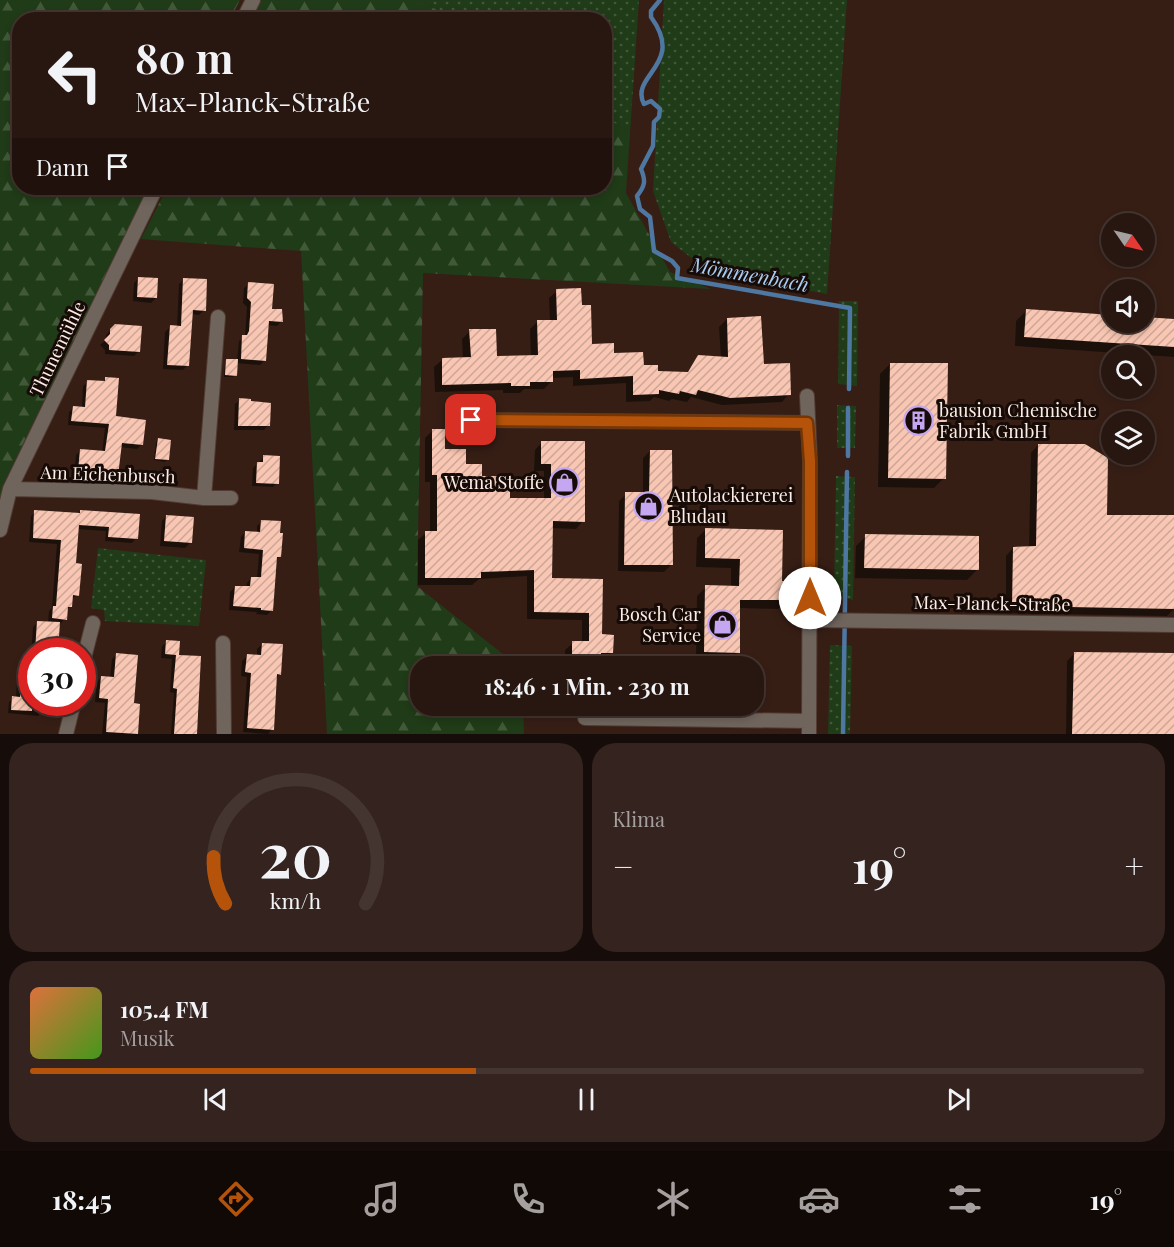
<!DOCTYPE html>
<html lang="de">
<head>
<meta charset="utf-8">
<style>
	:root { --surface:#281610; --page:#34231e; --text:#f1f3f6; --muted:#a59f9f; --line:#443530; --accent:#b45309 }
	body { margin:0; font-family:"Playfair Display",serif; background:var(--page); color:var(--text); height:100vh; display:flex; flex-direction:column; font-size:22px; white-space:nowrap }
	* { box-sizing:border-box; margin:0 }
	p { font-size:20px; color:var(--muted) }
	.icon { flex:none; width:33px; height:33px; fill:none; stroke:currentColor; stroke-width:2; stroke-linecap:round; stroke-linejoin:round }
	.map { position:relative; height:734px; overflow:hidden }
	.sheet { display:flex; flex-direction:column; gap:9px; padding:9px; background:#160c09; flex:1 }
	.sheet>* { flex:none }
	.guide { position:absolute; left:12px; top:12px; width:600px; height:183px; border-radius:24px; box-shadow:0 3px 9px #0003,0 0 0 2px var(--line); background:#281610; color:var(--text); overflow:hidden }
	.needle { width:39px; rotate:124deg }
	.fabs { position:absolute; left:1101px; top:213px; display:grid; gap:12px }
	.fabs a { display:grid; place-items:center; width:54px; height:54px; border-radius:50%; background:var(--surface); box-shadow:0 3px 9px #0003,0 0 0 2px var(--line); font-size:30px }
	.speed { position:absolute; left:18px; top:638px; display:flex; gap:12px; font-size:30px; font-weight:700; text-align:center }
	.speed>* { display:grid; place-content:center; width:78px; height:78px; border-radius:50%; background:var(--surface); box-shadow:0 3px 9px #0003,0 0 0 2px var(--line); line-height:1 }
	.speed .limit { border:9px solid #d22; background:#fff; color:#111 }
	.pin { position:absolute; display:grid; place-items:center; width:51px; height:51px; color:#fff; margin:-26px; border-radius:12px; box-shadow:0 3px 9px #0006 }
	.me { position:absolute; width:66px; margin:-33px; rotate:0deg; stroke-linejoin:round; filter:drop-shadow(0 0 4px #0008) }
	.turn { display:flex; align-items:center; gap:21px; height:126px; padding:0 24px; font-size:27px }
	.turn .icon { width:78px; height:78px; stroke-width:2.5 }
	.turn b { display:block; font-size:42px; line-height:51px }
	.then { display:flex; align-items:center; height:57px; padding:0 24px; background:#0003; gap:12px; font-size:22px }
	.big { font-size:45px; font-weight:700; line-height:1.1 }
	.sheet .tile { flex:1; display:flex; flex-direction:column; justify-content:center; gap:9px; min-width:0; padding:0 21px; border-radius:24px; background:var(--page) }
	.sheet .dial { align-items:center; gap:0 }
	.dial svg { height:156px; overflow:visible; fill:none; stroke:var(--line); stroke-width:7; stroke-linecap:round; text-anchor:middle }
	.dial text { fill:var(--text); stroke:none }
	.song { display:flex; align-items:center; gap:18px }
	.cover { width:72px; height:72px; border-radius:9px; background:linear-gradient(135deg,hsl(20 70% 55%),hsl(100 70% 35%)) }
	.played { height:6px; border-radius:3px; background:linear-gradient(90deg,var(--accent) 40%,var(--line) 40%) }
	.keys { display:flex; justify-content:space-around; direction:ltr }
	.heat { display:flex; justify-content:space-between; align-items:center; font-size:33px; direction:ltr }
	.sheet .tiles { flex:1; display:grid; gap:9px; grid-template-columns:1fr 1fr }
	.tile:last-child { grid-column:span 2 }
	.trip { position:absolute; left:410px; top:656px; width:354px; height:60px; border-radius:24px; background:var(--surface); box-shadow:0 3px 9px #0003,0 0 0 2px var(--line); font-weight:700; line-height:60px; text-align:center }
	.tab-bar { display:flex; height:96px; justify-content:space-around; align-items:center; background:#100906; color:var(--muted) }
	.tab-bar .icon { width:42px; height:42px }
	.tab-bar .selected { color:var(--accent) }
	.tab-bar b { font-size:27px; color:var(--text) }
	.map>svg:first-child { display:block }
	.grass { fill:url(#grass-dots) }
	.forest { fill:url(#forest-firs) }
	.shadow { fill:#0007 }
	.lines { fill:none; stroke-linecap:round; stroke-linejoin:round }
	.stream { stroke:#4e77a1; stroke-width:4.5 }
	.building { fill:url(#building-hatch) }
	.street-casing { stroke:#523b32; stroke-width:16 }
	.street { stroke:#6f655d; stroke-width:14 }
	.route-casing { stroke:#753606; stroke-width:15 }
	.route { stroke:#b45309; stroke-width:10 }
	.labels { text-anchor:middle; stroke-width:6; stroke-linejoin:round; paint-order:stroke }
	.street-label { font-size:18px; fill:#feede6; stroke:#160b07 }
	.poi-label { font-size:18px; fill:#feede6; stroke:#160b07; text-anchor:start }
	.water-label { font-size:20px; font-style:italic; fill:#a8ccf2; stroke:#160b07 }
</style>
</head>
<body>
<div class="map">
<svg width="1174" height="734" viewBox="0 0 1174 734">
	<defs>
		<pattern id="grass-dots" width="8" height="8" patternUnits="userSpaceOnUse" patternTransform="scale(1.5)"><rect width="8" height="8" fill="#203b17"/><path d="M2 2h.1M6 6h.1" fill="none" stroke="#415839" stroke-width="1.8" stroke-linecap="round"/></pattern>
		<pattern id="forest-firs" width="22" height="20" patternUnits="userSpaceOnUse" patternTransform="scale(1.5)"><rect width="22" height="20" fill="#203b17"/><path d="M5 1l3.5 6h-7zM16 11l3.5 6h-7z" fill="#415839"/></pattern>
		<pattern id="building-hatch" width="6" height="6" patternUnits="userSpaceOnUse" patternTransform="scale(1.5)"><rect width="6" height="6" fill="#f8c6b2"/><path d="M-1 1l2-2M0 6l6-6M5 7l2-2" fill="none" stroke="#cda697"/></pattern>
	</defs>
	<rect width="100%" height="100%" fill="#361e15"/>
	<path class="grass" d="M 421,0 L 639,0 L 630,133 L 605,117 L 604,20 L 451,19 Z
		M 664,0 L 847,0 L 827,294 L 708,271 L 671,242 L 653,191 Z
		M 836,301 L 858,301 L 857,386 L 838,384 L 839,302 Z
		M 837,405 L 856,406 L 855,448 L 837,448 Z
		M 836,476 L 855,477 L 853,600 L 834,594 Z
		M 98,548 L 206,560 L 199,626 L 105,621 L 104,610 L 91,608 Z
		M 830,645 L 852,646 L 850,734 L 828,734 Z"/>
	<path class="forest" d="M 0,0 L 240,0 L 230,19 L 20,20 L 20,188 L 148,188 L 4,483 L 0,501 Z
		M 260,0 L 421,0 L 451,19 L 250,20 Z
		M 605,117 L 630,133 L 626,193 L 670,272 L 711,289 L 423,273 L 417,586 L 518,666 L 420,666 L 420,705 L 523,705 L 524,734 L 327,734 L 301,251 L 141,239 L 167,188 L 604,188 Z"/>
	<path class="shadow" d="M 139,278 L 156,298 L 151,303 L 133,301 L 134,283 Z
		M 184,279 L 204,310 L 199,315 L 191,314 L 187,366 L 183,370 L 163,369 L 165,332 L 170,327 L 177,328 L 179,284 Z
		M 249,284 L 281,322 L 277,326 L 267,325 L 265,360 L 260,365 L 236,363 L 235,375 L 233,377 L 224,377 L 225,362 L 227,360 L 237,361 L 239,341 L 245,337 L 247,307 L 243,303 L 244,288 Z
		M 557,291 L 580,307 L 591,345 L 657,372 L 686,374 L 699,357 L 721,358 L 719,327 L 727,319 L 762,366 L 789,394 L 782,402 L 722,405 L 691,397 L 687,402 L 672,399 L 669,401 L 654,397 L 650,401 L 626,402 L 626,383 L 573,386 L 573,377 L 552,378 L 552,381 L 544,389 L 524,389 L 520,393 L 503,393 L 503,390 L 435,392 L 434,367 L 442,360 L 463,359 L 462,339 L 470,331 L 495,357 L 531,357 L 530,329 L 538,321 L 550,321 L 549,298 Z
		M 1026,311 L 1112,322 L 1174,320 L 1174,357 L 1015,346 L 1016,321 Z
		M 115,326 L 139,351 L 134,356 L 105,354 L 105,350 L 100,345 L 106,340 L 106,335 Z
		M 890,364 L 944,478 L 934,488 L 878,487 L 880,374 Z
		M 106,379 L 115,417 L 141,445 L 137,449 L 120,447 L 117,475 L 112,479 L 74,475 L 76,455 L 81,450 L 102,453 L 105,428 L 68,425 L 69,412 L 73,408 L 82,408 L 83,386 L 88,382 L 102,383 Z
		M 240,400 L 250,403 L 268,425 L 264,430 L 234,430 L 235,404 Z
		M 432,431 L 443,451 L 509,499 L 544,499 L 544,471 L 534,471 L 535,450 L 542,442 L 583,521 L 576,529 L 551,528 L 551,580 L 601,580 L 600,636 L 612,652 L 604,660 L 600,660 L 600,666 L 565,666 L 565,650 L 573,643 L 582,643 L 582,620 L 527,619 L 527,576 L 479,579 L 472,585 L 418,585 L 418,540 L 426,533 L 430,533 L 430,482 L 425,482 L 425,438 Z
		M 158,440 L 167,460 L 165,462 L 154,460 L 156,442 Z
		M 1038,445 L 1105,516 L 1174,517 L 1174,609 L 1167,616 L 1006,613 L 1006,556 L 1013,548 L 1029,548 L 1031,453 Z
		M 650,451 L 671,565 L 664,572 L 618,571 L 619,501 L 626,494 L 643,494 L 643,458 Z
		M 264,457 L 277,483 L 273,487 L 252,486 L 253,468 Z
		M 80,511 L 136,538 L 132,543 L 105,541 L 106,531 L 77,529 L 74,565 L 78,595 L 71,599 L 71,606 L 66,611 L 65,619 L 61,623 L 58,623 L 56,651 L 32,651 L 31,656 L 33,627 L 38,622 L 48,623 L 49,611 L 52,608 L 57,544 L 29,542 L 31,516 L 35,512 L 77,514 Z
		M 166,516 L 190,543 L 185,548 L 160,546 L 162,521 Z
		M 262,521 L 280,556 L 276,560 L 272,610 L 267,615 L 256,614 L 257,612 L 229,610 L 230,592 L 235,587 L 246,588 L 247,583 L 251,578 L 257,579 L 259,554 L 239,552 L 241,537 L 245,532 L 257,533 L 257,526 Z
		M 706,529 L 780,582 L 787,600 L 778,609 L 739,608 L 738,652 L 729,661 L 696,661 L 697,596 L 706,587 L 731,587 L 731,568 L 696,567 L 697,538 Z
		M 866,536 L 977,570 L 967,580 L 855,578 L 856,546 Z
		M 167,642 L 178,656 L 200,658 L 196,734 L 171,734 L 174,693 L 170,692 L 172,659 L 161,658 L 162,646 Z
		M 262,644 L 280,674 L 276,678 L 272,729 L 268,734 L 243,732 L 247,677 L 241,676 L 242,661 L 247,656 L 257,657 L 257,649 Z
		M 1075,653 L 1174,655 L 1174,734 L 1066,734 L 1067,661 Z
		M 116,655 L 132,705 L 139,705 L 136,734 L 102,734 L 105,703 L 95,702 L 97,682 L 101,677 L 110,678 L 112,659 Z
		M 22,678 L 32,702 L 43,702 L 42,711 L 38,716 L 8,713 L 9,702 L 13,698 L 16,698 L 17,682 Z
		M 537,705 L 564,705 L 564,712 L 559,716 L 537,716 Z"/>
	<g class="lines">
		<path class="stream" d="M 660,0 L 651,11 L 651,17 C 686,65 629,75 644,104 L 651,101 L 660,109 L 659,117 L 654,122 L 653,146 L 641,169 C 646,181 645,186 637,196 L 640,209 L 650,217 L 654,251 L 672,261 L 678,268 L 677,278 L 850,308 L 849,389
			M 848,456 L 848,408
			M 843,734 L 847,472"/>
	</g>
	<path class="building" d="M 138,277 L 158,278 L 157,298 L 137,297 Z
		M 183,278 L 207,279 L 206,311 L 193,310 L 189,366 L 167,365 L 170,325 L 181,326 Z
		M 248,282 L 274,284 L 272,309 L 282,309 L 283,322 L 269,321 L 266,361 L 241,359 L 242,335 L 247,335 L 249,331 L 251,302 L 247,298 Z
		M 581,288 L 582,305 L 591,305 L 592,344 L 614,343 L 614,353 L 643,352 L 644,365 L 658,365 L 658,371 L 688,372 L 698,355 L 728,357 L 727,318 L 761,316 L 764,364 L 790,363 L 791,395 L 730,398 L 698,390 L 696,395 L 680,391 L 679,394 L 659,390 L 659,394 L 633,395 L 633,376 L 580,379 L 580,370 L 553,371 L 553,382 L 530,382 L 530,386 L 511,386 L 511,383 L 442,385 L 442,358 L 471,357 L 469,329 L 496,329 L 497,356 L 538,355 L 537,320 L 557,320 L 556,289 Z
		M 1026,309 L 1112,315 L 1112,322 L 1144,322 L 1144,317 L 1174,319 L 1174,347 L 1024,337 Z
		M 115,324 L 142,326 L 140,352 L 109,350 L 109,345 L 104,340 L 110,334 L 110,329 Z
		M 226,359 L 238,359 L 237,376 L 225,375 Z
		M 890,363 L 948,363 L 946,479 L 888,478 Z
		M 105,377 L 119,378 L 116,416 L 146,420 L 143,445 L 122,443 L 118,476 L 78,471 L 80,449 L 105,451 L 109,424 L 71,421 L 73,406 L 85,407 L 87,380 L 105,381 Z
		M 239,398 L 251,399 L 251,401 L 271,403 L 270,426 L 238,426 Z
		M 432,429 L 445,429 L 445,449 L 466,449 L 466,464 L 482,464 L 482,476 L 510,476 L 510,498 L 551,498 L 551,464 L 541,464 L 541,441 L 585,441 L 585,522 L 553,521 L 552,578 L 603,579 L 602,634 L 614,635 L 613,653 L 601,653 L 601,666 L 572,666 L 572,641 L 589,641 L 589,613 L 534,612 L 534,570 L 481,572 L 481,578 L 425,578 L 425,531 L 437,531 L 437,475 L 432,475 Z
		M 158,438 L 171,440 L 169,460 L 155,459 Z
		M 1038,444 L 1085,444 L 1108,458 L 1107,515 L 1174,515 L 1174,609 L 1012,606 L 1013,547 L 1036,546 Z
		M 650,450 L 672,450 L 673,565 L 624,565 L 625,492 L 649,492 Z
		M 263,455 L 280,456 L 279,484 L 256,483 L 257,462 L 263,462 Z
		M 34,510 L 80,513 L 80,510 L 140,514 L 138,539 L 108,537 L 109,527 L 79,525 L 76,563 L 82,564 L 79,596 L 73,595 L 72,607 L 68,607 L 67,620 L 52,618 L 53,606 L 56,606 L 61,540 L 33,538 Z
		M 166,515 L 194,517 L 192,543 L 164,541 Z
		M 261,520 L 281,521 L 280,533 L 283,533 L 281,557 L 277,557 L 273,611 L 261,610 L 261,608 L 233,606 L 235,586 L 250,586 L 251,577 L 261,577 L 263,550 L 244,548 L 245,531 L 260,532 Z
		M 705,528 L 783,530 L 782,581 L 789,581 L 789,600 L 740,600 L 740,653 L 704,652 L 705,585 L 739,586 L 740,559 L 705,558 Z
		M 865,534 L 979,536 L 979,570 L 864,568 Z
		M 37,621 L 60,622 L 58,651 L 35,651 Z
		M 166,640 L 180,641 L 179,655 L 201,656 L 197,734 L 174,734 L 177,689 L 173,688 L 176,655 L 165,654 Z
		M 262,643 L 283,644 L 281,675 L 277,674 L 274,730 L 247,728 L 251,673 L 245,672 L 247,654 L 261,655 Z
		M 1074,652 L 1174,653 L 1174,734 L 1072,734 Z
		M 116,653 L 138,655 L 134,703 L 140,704 L 138,734 L 106,732 L 108,699 L 99,698 L 101,676 L 114,677 Z
		M 22,662 L 32,662 L 32,711 L 11,710 L 12,696 L 20,697 Z"/>
	<g class="lines">
		<defs>
			<path id="street" d="M 243,20 L 253,0
				M 807,396 L 810,461 L 809,734
				M 471,420 L 807,423
				M 10,489 L 152,492 L 204,498 L 231,498
				M 204,498 L 218,317
				M 0,530 L 10,489 L 156,188
				M 810,620 L 1174,625
				M 223,643 L 224,734
				M 82,666 L 93,623
				M 585,718 L 809,721
				M 66,734 L 74,702"/>
		</defs>
		<use href="#street" class="street-casing"/>
		<use href="#street" class="street"/>
	</g>
	<g class="lines">
		<defs>
			<path id="route" d="M 471,420 L 807,423 L 810,461 L 810,598"/>
		</defs>
		<use href="#route" class="route-casing"/>
		<use href="#route" class="route"/>
	</g>
	<defs>
		<symbol id="building-ring" viewBox="-11 -11 22 22"><circle r="9.5" fill="#160b07" stroke="#c5a7f1" stroke-width="1.5"/><path d="M-4-6H4V6H1V3H-1V6H-4ZM-2.5-4.3h1.7v1.8h-1.7ZM.8-4.3h1.7v1.8H.8ZM-2.5-1h1.7V.8h-1.7ZM.8-1h1.7V.8H.8Z" fill="#c5a7f1"/></symbol>
		<symbol id="shop-ring" viewBox="-11 -11 22 22"><circle r="9.5" fill="#160b07" stroke="#c5a7f1" stroke-width="1.5"/><path d="M-5-2.5h2.3a2.7 3.5 0 0 1 5.4 0H5L5.5 6h-11ZM-1.5-2.5h3a1.5 2.3 0 0 0-3 0Z" fill="#c5a7f1"/></symbol>
	</defs>
	<g fill-rule="evenodd">
		<use href="#building-ring" x="902" y="404" width="33" height="33"/>
		<use href="#shop-ring" x="548" y="466" width="33" height="33"/>
		<use href="#shop-ring" x="632" y="490" width="33" height="33"/>
		<use href="#shop-ring" x="706" y="608" width="33" height="33"/>
	</g>
	<g class="labels">
		<g class="street-label">
			<text transform="translate(58 349) rotate(-64)" y="6">Thunemühle</text>
			<text transform="translate(108 475) rotate(2)" y="6">Am Eichenbusch</text>
			<text transform="translate(992 604) rotate(1)" y="6">Max-Planck-Straße</text>
		</g>
		<g class="poi-label">
			<text x="939" y="417">bausion Chemische<tspan x="939" dy="21">Fabrik GmbH</tspan></text>
			<text x="544" y="489" text-anchor="end">Wema Stoffe</text>
			<text x="670" y="502">Autolackiererei<tspan x="670" dy="21">Bludau</tspan></text>
			<text x="701" y="621" text-anchor="end">Bosch Car<tspan x="701" dy="21">Service</tspan></text>
		</g>
		<g class="water-label">
			<text transform="translate(750 275) rotate(10)" y="7">Mömmenbach</text>
		</g>
	</g>
</svg>
<div class="fabs">
<a><svg class="needle" viewBox="-14 -14 28 28"><path d="M0-13l5 13h-10z" fill="#e53935"/><path d="M0 13l5-13h-10z" fill="#a59f9f"/></svg></a>
<a><svg class="icon" aria-label="sound" viewBox="0 0 24 24"><path d="M4 9h4l5-4v14l-5-4H4zM17 9q2 3 0 6"/></svg></a>
<a><svg class="icon" aria-label="search" viewBox="0 0 24 24"><circle cx="10" cy="10" r="6"/><path d="M15 15l6 6"/></svg></a>
<a><svg class="icon" aria-label="layers" viewBox="0 0 24 24"><path d="M12 4l9 5-9 5-9-5zM3 14l9 5 9-5"/></svg></a>
</div>
<div class="speed"><div class="limit">30</div></div>
<div class="pin" style="left:471px;top:420px;background:#d93025"><svg class="icon" aria-label="arrive" viewBox="0 0 24 24"><path d="M6 21V4h12l-3 4 3 4H6"/></svg></div>
<svg class="me" style="left:810px;top:598px" viewBox="-20 -20 40 40"><circle r="19" fill="#fff"/><path d="M0-13L10 11 0 6-10 11z" fill="#b45309"/></svg>
<div class="trip">18:46 · 1 Min. · 230 m</div>
<div class="guide">
<div class="turn"><svg class="icon" aria-label="left" viewBox="0 0 24 24"><path d="M17 20v-9H6M10 6l-5 5 5 5"/></svg><div><b>80 m</b>Max-Planck-Straße</div></div>
<div class="then">Dann<svg class="icon" aria-label="arrive" viewBox="0 0 24 24"><path d="M6 21V4h12l-3 4 3 4H6"/></svg></div>
</div>
</div>
<section class="sheet">
<div class="tiles">
<div class="tile dial"><svg viewBox="0 0 100 80">
<path d="M14 69A42 42 0 1 1 86 69"/>
<path d="M14 69A42 42 0 0 1 8 45" stroke="#b45309"/>
<text x="50" y="56" font-size="32" font-weight="700">20</text>
<text x="50" y="72" font-size="11">km/h</text>
</svg></div>
<div class="tile"><p>Klima</p>
<div class="heat"><a>−</a><b class="big">19°</b><a>+</a></div>
</div>
<div class="tile">
<div class="song"><i class="cover"></i><div><b>105.4 FM</b><p>Musik</p></div></div>
<div class="played"></div>
<div class="keys"><svg class="icon" aria-label="previous" viewBox="0 0 24 24"><path d="M18 5L8 12l10 7zM5 5v14"/></svg><svg class="icon" aria-label="pause" viewBox="0 0 24 24"><path d="M8 5v14M16 5v14"/></svg><svg class="icon" aria-label="next" viewBox="0 0 24 24"><path d="M6 5l10 7-10 7zM19 5v14"/></svg></div>
</div>
</div>
</section>
<nav class="tab-bar">
<b>18:45</b>
<svg class="icon selected" aria-label="directions" viewBox="0 0 24 24"><path d="M12 3l9 9-9 9-9-9zM9 14v-3h6M13 9l2 2-2 2"/></svg>
<svg class="icon" aria-label="music" viewBox="0 0 24 24"><path d="M9 18V5l10-2v13"/><circle cx="6" cy="18" r="3"/><circle cx="16" cy="16" r="3"/></svg>
<svg class="icon" aria-label="phone" viewBox="0 0 24 24"><path d="M5 4h4l2 5-3 2q2 4 5 5l2-3 5 2v4C11 20 4 13 5 4z"/></svg>
<svg class="icon" aria-label="climate" viewBox="0 0 24 24"><path d="M12 3v18M4 7l16 10M4 17L20 7"/></svg>
<svg class="icon" aria-label="car" viewBox="0 0 24 24"><path d="M5 17H2v-5l4-1 3-4h7l3 4 3 1v5h-3M9 17h6M6 11h13"/><circle cx="7" cy="17" r="2"/><circle cx="17" cy="17" r="2"/></svg>
<svg class="icon" aria-label="filters" viewBox="0 0 24 24"><path d="M4 7h16M4 17h16"/><circle cx="9" cy="7" r="2"/><circle cx="15" cy="17" r="2"/></svg>
<b>19°</b>
</nav>
</body>
</html>
